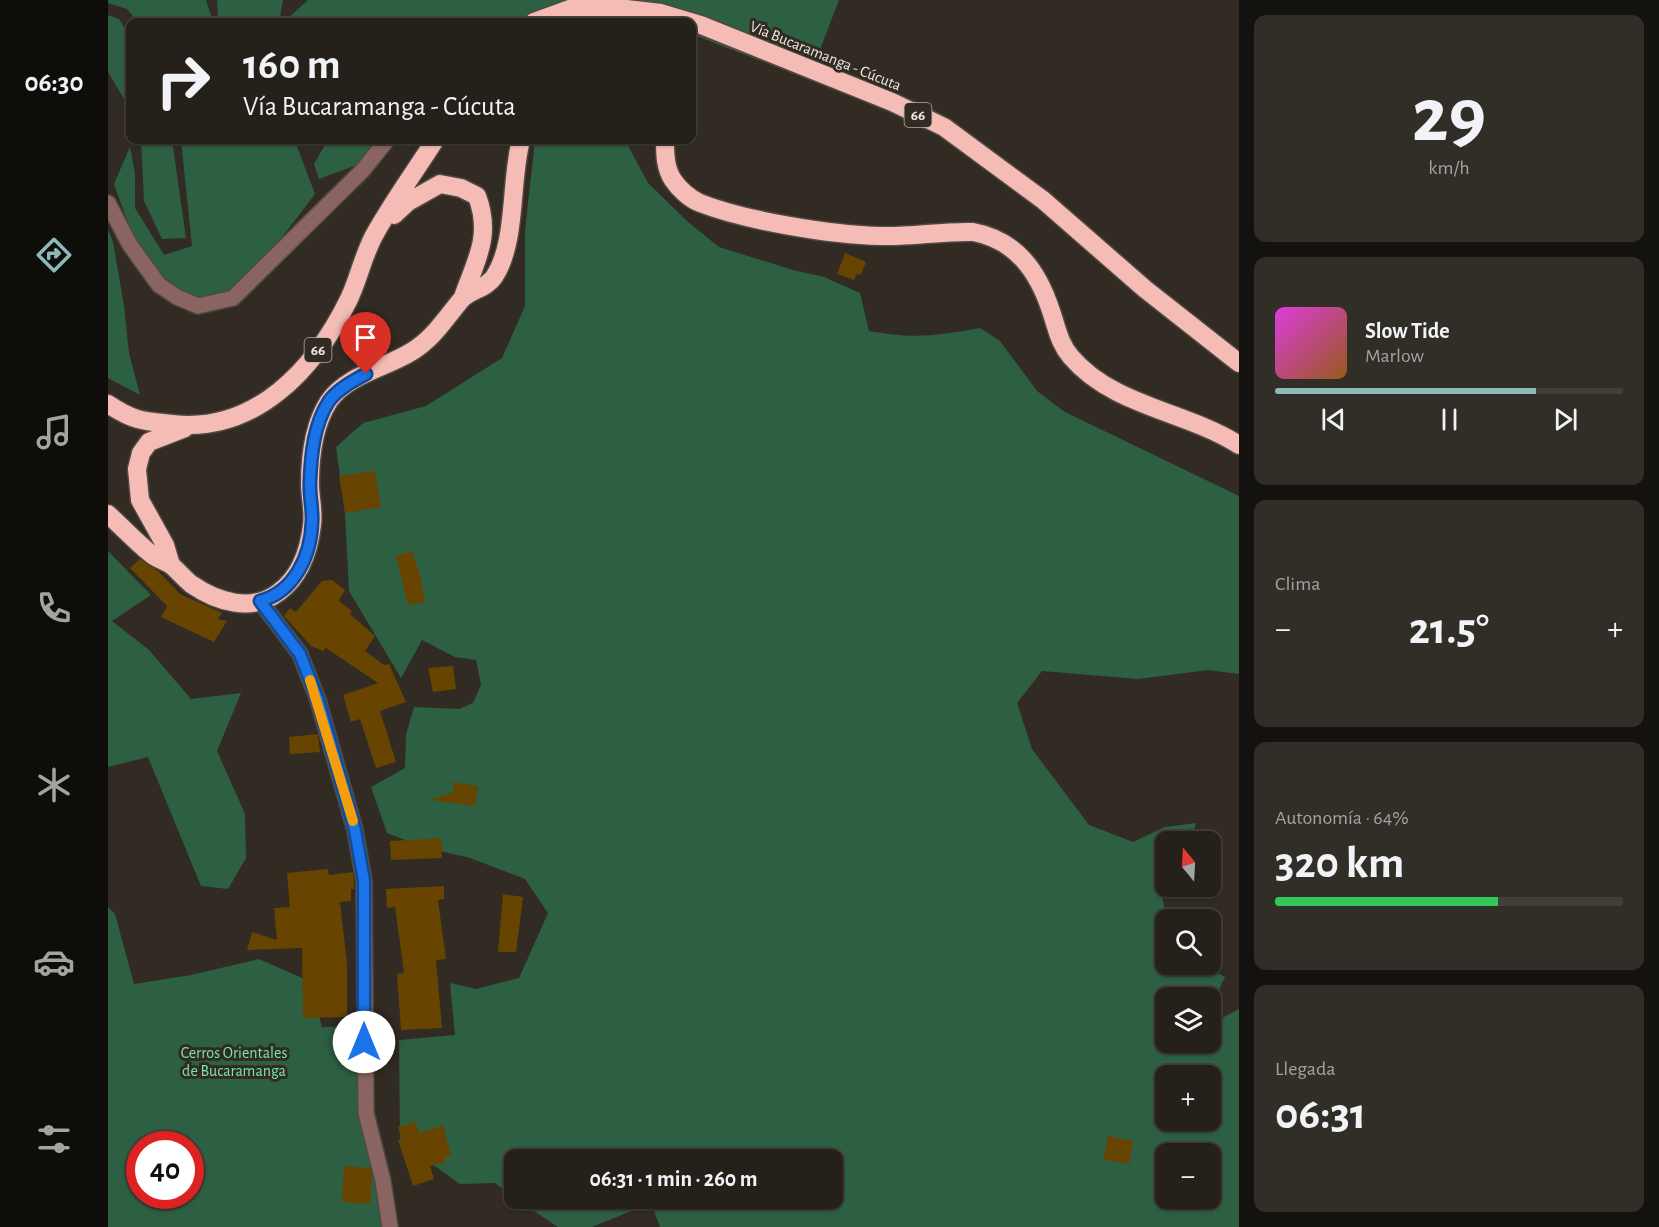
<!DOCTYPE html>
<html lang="es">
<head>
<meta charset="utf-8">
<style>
	:root { --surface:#25201a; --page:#312d27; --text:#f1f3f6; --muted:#a3a3a2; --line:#423e39; --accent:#8bbbb9 }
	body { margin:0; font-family:"Alegreya Sans",sans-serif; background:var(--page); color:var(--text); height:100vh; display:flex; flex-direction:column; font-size:22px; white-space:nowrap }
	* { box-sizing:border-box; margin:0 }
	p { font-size:20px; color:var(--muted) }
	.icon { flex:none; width:33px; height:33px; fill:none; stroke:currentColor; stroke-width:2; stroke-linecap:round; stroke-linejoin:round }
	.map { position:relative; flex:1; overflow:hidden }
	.drawer { display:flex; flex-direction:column; gap:15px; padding:15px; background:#14120e; width:420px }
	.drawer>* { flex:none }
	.hud { position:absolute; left:18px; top:18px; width:570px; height:126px; border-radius:12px; box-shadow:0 2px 4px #0004,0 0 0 2px var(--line); background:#25201a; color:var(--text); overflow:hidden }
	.needle { width:39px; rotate:342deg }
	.buttons { position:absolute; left:1047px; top:831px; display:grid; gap:12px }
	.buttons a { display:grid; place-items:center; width:66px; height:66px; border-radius:12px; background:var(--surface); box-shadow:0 2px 4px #0004,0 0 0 2px var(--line); font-size:30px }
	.speed { position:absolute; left:18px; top:1131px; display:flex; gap:12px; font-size:30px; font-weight:700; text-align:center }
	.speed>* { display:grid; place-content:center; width:78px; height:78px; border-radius:50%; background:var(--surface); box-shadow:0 2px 4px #0004,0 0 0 2px var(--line); line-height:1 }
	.speed .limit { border:9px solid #d22; background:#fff; color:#111 }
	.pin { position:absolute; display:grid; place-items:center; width:51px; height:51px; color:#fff; margin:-62px -26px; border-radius:50% 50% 50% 0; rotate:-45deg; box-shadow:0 0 6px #0007 }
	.pin .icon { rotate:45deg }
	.me { position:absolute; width:66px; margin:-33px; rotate:0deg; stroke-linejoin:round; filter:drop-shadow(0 0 4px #0008) }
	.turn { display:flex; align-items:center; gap:21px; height:126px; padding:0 18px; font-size:27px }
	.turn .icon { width:78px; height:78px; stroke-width:2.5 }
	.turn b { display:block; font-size:42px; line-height:51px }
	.big { font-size:45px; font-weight:600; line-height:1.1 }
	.drawer .widget { flex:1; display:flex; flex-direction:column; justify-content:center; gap:9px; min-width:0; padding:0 21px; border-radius:12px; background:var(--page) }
	.drawer .dial { align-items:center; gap:0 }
	.dial b { font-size:78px; line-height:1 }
	.song { display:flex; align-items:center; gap:18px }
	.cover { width:72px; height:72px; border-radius:9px; background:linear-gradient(135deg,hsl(300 70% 55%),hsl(30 70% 35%)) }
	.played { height:6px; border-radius:3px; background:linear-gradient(90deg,var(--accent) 75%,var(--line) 75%) }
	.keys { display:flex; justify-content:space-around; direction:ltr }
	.heat { display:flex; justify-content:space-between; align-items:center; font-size:33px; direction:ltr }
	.charge { height:9px; border-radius:4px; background:linear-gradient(90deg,#34c759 64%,var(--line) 0) }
	.trip { position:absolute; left:396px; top:1149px; width:339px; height:60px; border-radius:12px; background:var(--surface); box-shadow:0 2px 4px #0004,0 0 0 2px var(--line); font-weight:600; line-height:60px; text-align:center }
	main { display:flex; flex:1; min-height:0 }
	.tab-bar { display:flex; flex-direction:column; width:108px; justify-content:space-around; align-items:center; background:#0f0d0a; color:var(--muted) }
	.tab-bar .icon { width:42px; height:42px }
	.tab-bar .current { color:var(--accent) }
	.tab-bar b { font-size:27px; color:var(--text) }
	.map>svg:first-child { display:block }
	.green { fill:#2d6042; fill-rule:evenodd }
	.building { fill:#674400 }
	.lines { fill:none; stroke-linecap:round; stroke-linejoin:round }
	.minor-casing { stroke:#4f4941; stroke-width:18 }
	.highway-casing { stroke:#4f4941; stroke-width:21 }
	.minor { stroke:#8a6460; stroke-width:15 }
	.highway { stroke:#f5bcb6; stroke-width:18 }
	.route-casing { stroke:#114b97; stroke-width:15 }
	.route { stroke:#1a73e8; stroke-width:10 }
	.slow { stroke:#f59e0b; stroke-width:10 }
	.labels { text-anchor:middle; stroke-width:6; stroke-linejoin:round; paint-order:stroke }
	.shield { fill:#312b23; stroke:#b2aea8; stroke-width:1.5 }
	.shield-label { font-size:15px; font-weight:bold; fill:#eae6e1 }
	.street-label { font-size:16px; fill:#eae6e1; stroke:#312b23 }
	.park-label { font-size:16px; fill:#76e7a6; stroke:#312b23 }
</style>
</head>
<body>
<main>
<nav class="tab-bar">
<b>06:30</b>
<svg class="icon current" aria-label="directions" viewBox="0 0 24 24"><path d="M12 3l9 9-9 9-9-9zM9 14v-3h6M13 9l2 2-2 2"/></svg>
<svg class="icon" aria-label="music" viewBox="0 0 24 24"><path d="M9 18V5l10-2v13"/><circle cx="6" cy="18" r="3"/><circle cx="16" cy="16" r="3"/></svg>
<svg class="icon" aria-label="phone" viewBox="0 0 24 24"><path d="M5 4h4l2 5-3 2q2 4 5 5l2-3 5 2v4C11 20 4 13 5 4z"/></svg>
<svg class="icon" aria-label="climate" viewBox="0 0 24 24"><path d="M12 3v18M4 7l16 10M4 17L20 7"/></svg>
<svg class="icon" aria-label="car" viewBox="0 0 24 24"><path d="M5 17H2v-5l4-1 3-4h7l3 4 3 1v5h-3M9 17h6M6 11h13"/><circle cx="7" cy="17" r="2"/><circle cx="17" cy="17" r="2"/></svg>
<svg class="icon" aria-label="filters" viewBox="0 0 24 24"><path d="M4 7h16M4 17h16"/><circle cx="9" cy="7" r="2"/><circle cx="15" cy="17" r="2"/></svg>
</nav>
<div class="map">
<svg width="1131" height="1227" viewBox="0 0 1131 1227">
	<rect width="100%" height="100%" fill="#312b23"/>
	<path class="green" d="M 0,0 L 98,0 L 105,22 L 30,22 L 19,9 L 0,3 Z
		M 109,0 L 175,0 L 171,22 L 119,22 L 110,16 Z
		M 200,0 L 731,0 L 713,47 L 717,86 L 584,34 L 584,22 L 537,14 L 446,10 L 397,22 L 176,22 Z
		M 0,15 L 11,19 L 22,37 L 22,109 L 0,72 Z
		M 33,140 L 64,140 L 78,238 L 54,239 L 36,201 Z
		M 73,140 L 189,140 L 188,144 L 207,194 L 171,241 L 151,280 L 104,310 L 73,296 L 44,290 L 6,184 L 22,147 L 27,174 L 27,208 L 56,255 L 84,246 Z
		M 218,140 L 292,140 L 265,159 L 211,179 L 206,164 L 218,143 Z
		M 427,140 L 517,140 L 540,183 L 580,222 L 611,247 L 685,270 L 716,277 L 752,293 L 761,331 C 805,339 828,336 872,328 L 892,341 L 929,391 L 957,412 L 1131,496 L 1131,674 L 1100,670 L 1030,679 L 934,671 L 909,703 L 924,749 L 981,825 L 1025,842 L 1057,827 L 1088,823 L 1083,841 L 1058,842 L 1057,881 L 1052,887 L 1059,919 L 1058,964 L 1095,965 L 1117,977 L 1103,1006 L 1102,998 L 1058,998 L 1058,1042 L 1102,1042 L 1103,1024 L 1131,1009 L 1131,1227 L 552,1227 L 543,1203 L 484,1227 L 450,1227 L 408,1199 L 724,1198 L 724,1160 L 406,1160 L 406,1198 L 387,1183 L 352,1184 L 292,1141 L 291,1040 L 347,1035 L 342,983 L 368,989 L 411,978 L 440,913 L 417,879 L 362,858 L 315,847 L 279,833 L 263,787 L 297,768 L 298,735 L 306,707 L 351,709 L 365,703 L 373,685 L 368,660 L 347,657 L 314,640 L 293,678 L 241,591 L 237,513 L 228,447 L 255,423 L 318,406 L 394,358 L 417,306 L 417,231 ZM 1058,1076 L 1102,1076 L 1102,1120 L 1058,1120 ZM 1058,1154 L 1102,1154 L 1102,1198 L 1058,1198 Z
		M 0,229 L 5,242 L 16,306 L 21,353 L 32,395 L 0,378 Z
		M 0,551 L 43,595 L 4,621 L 41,650 L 83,699 L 133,693 L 109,751 L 137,814 L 138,858 L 120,889 L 93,886 L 40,757 L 0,767 Z
		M 0,907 L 7,914 L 26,984 L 83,975 L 151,959 L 201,981 L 214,1027 L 261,1026 L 257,1145 L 285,1227 L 0,1227 ZM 32,1144 L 82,1144 L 82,1196 L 32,1196 Z"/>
	<path class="building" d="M 737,253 L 758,262 L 753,275 L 749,274 L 746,280 L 729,274 Z
		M 267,471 L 273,507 L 237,513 L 231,476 Z
		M 304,551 L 313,579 L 317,602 L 300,605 L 288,556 Z
		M 32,559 L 51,572 L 72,594 L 114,613 L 110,619 L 119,621 L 106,642 L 53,617 L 59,606 L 22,568 Z
		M 224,580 L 237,590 L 231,601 L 244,611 L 242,614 L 267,636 L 257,651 L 276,665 L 281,664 L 298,702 L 272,711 L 288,762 L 268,768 L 252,719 L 243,722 L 235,695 L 270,683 L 218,648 L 215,651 L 203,646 L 176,616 L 182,608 L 188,612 L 214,581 Z
		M 345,666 L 348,689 L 325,692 L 320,668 Z
		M 210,734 L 212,752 L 182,754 L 181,737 Z
		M 344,782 L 370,786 L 367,806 L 322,800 L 346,792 Z
		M 333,838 L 334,858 L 283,860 L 282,841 Z
		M 220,869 L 221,875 L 245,872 L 246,882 L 246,889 L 243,889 L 243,901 L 232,902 L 239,964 L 239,1017 L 195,1018 L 194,948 L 139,950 L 144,932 L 169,940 L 166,908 L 182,907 L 179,873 Z
		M 336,886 L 336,899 L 330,900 L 338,959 L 328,960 L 334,1028 L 293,1030 L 289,974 L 296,973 L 287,907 L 279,908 L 278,889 Z
		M 395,894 L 415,897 L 408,952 L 390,952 Z
		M 308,1122 L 311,1133 L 335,1125 L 343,1155 L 337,1157 L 338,1162 L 322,1166 L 326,1179 L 305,1186 L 290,1140 L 294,1139 L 290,1127 Z
		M 1000,1136 L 1025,1141 L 1021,1164 L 996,1160 Z
		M 236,1166 L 262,1168 L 264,1175 L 262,1204 L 234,1202 Z"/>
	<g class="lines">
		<defs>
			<path id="minor" d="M 0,203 L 22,245 L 51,285 L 69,297 L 90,306 L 125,298 L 255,170 L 279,140
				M 152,601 L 192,654 L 210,700 L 247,830 L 256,881 L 258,1113 L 275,1181 L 282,1227"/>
			<path id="highway" d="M 426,22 L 467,7 L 510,8 L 553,13 L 593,25 L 784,102 L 836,127 L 935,200 L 1037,289 L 1131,363
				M 557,140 C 557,153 557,168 565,180 C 571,189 582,199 592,203 C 638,221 724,235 773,236 C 804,237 834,231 865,232 C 908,240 930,271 943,311 C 949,328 951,343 963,357 C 1006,407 1078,411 1131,445
				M 286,215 L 300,202 L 332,184 L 353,188 L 369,196 C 384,236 368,260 355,297
				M 0,404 C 26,421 34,421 64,424 C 147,434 207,369 241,299 C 251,278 256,252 268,232 C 286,200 308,170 327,140
				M 0,514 C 14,527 28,542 43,554 C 49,559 57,561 63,565 C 70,571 76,578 83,584 C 109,602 144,613 171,592 C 193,576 201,550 204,525 C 206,511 202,497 202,484 C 202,457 206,424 221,401 C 239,375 277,368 303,352 C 325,339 337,319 353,300 C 361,290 378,289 386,277 C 409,243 402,180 413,140
				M 63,565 L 57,545 L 32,500 L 29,469 L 33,453 L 41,442 L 77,428"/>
		</defs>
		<use href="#minor" class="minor-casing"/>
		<use href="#highway" class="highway-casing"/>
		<use href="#minor" class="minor"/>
		<use href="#highway" class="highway"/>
	</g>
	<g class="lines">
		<defs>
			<path id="route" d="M 256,1042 L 256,881 L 247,830 L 210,700 L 192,654 L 152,601 C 186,592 203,556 204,522 C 205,509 201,495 202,481 C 203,454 206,424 221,401 C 230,389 245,381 258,374"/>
		</defs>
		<use href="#route" class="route-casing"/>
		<use href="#route" class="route"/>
		<path class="slow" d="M 202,680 L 245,821"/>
	</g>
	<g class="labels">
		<g class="shield">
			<rect x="796.5" y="103" width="27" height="24" rx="4.5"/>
			<rect x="196.5" y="338" width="27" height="24" rx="4.5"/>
		</g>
		<g class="shield-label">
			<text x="810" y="120">66</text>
			<text x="210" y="355">66</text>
		</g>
		<g class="street-label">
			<text transform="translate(718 55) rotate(22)" y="6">Vía Bucaramanga - Cúcuta</text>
		</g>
		<g class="park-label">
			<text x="126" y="1058">Cerros Orientales<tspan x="126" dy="18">de Bucaramanga</tspan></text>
		</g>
	</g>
</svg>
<div class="buttons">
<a><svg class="needle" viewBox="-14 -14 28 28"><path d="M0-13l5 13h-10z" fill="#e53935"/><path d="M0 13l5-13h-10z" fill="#a3a3a2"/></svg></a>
<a><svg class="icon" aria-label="search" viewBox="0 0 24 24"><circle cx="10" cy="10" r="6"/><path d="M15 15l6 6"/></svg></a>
<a><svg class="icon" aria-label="layers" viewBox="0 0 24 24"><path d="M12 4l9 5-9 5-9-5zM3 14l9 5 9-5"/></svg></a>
<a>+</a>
<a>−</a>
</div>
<div class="speed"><div class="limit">40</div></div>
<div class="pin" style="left:258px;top:374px;background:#d93025"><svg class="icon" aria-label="arrive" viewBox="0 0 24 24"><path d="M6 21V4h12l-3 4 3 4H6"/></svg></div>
<svg class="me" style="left:256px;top:1042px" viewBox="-20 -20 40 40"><circle r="19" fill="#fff"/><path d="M0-13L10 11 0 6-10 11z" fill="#1a73e8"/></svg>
<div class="trip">06:31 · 1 min · 260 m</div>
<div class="hud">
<div class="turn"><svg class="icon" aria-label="right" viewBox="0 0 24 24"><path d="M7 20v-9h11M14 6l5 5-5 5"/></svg><div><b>160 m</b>Vía Bucaramanga - Cúcuta</div></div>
</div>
</div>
<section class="drawer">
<div class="widget dial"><b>29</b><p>km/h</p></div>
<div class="widget">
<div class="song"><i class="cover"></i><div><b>Slow Tide</b><p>Marlow</p></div></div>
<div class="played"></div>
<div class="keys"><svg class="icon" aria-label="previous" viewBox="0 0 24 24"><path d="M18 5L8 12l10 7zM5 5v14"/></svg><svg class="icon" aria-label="pause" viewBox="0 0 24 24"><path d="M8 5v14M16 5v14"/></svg><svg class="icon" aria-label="next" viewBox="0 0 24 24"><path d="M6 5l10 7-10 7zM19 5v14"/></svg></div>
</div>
<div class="widget"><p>Clima</p>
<div class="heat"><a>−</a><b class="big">21.5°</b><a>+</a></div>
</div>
<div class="widget"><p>Autonomía · 64%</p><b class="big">320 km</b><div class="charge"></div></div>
<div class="widget"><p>Llegada</p><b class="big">06:31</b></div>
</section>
</main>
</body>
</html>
